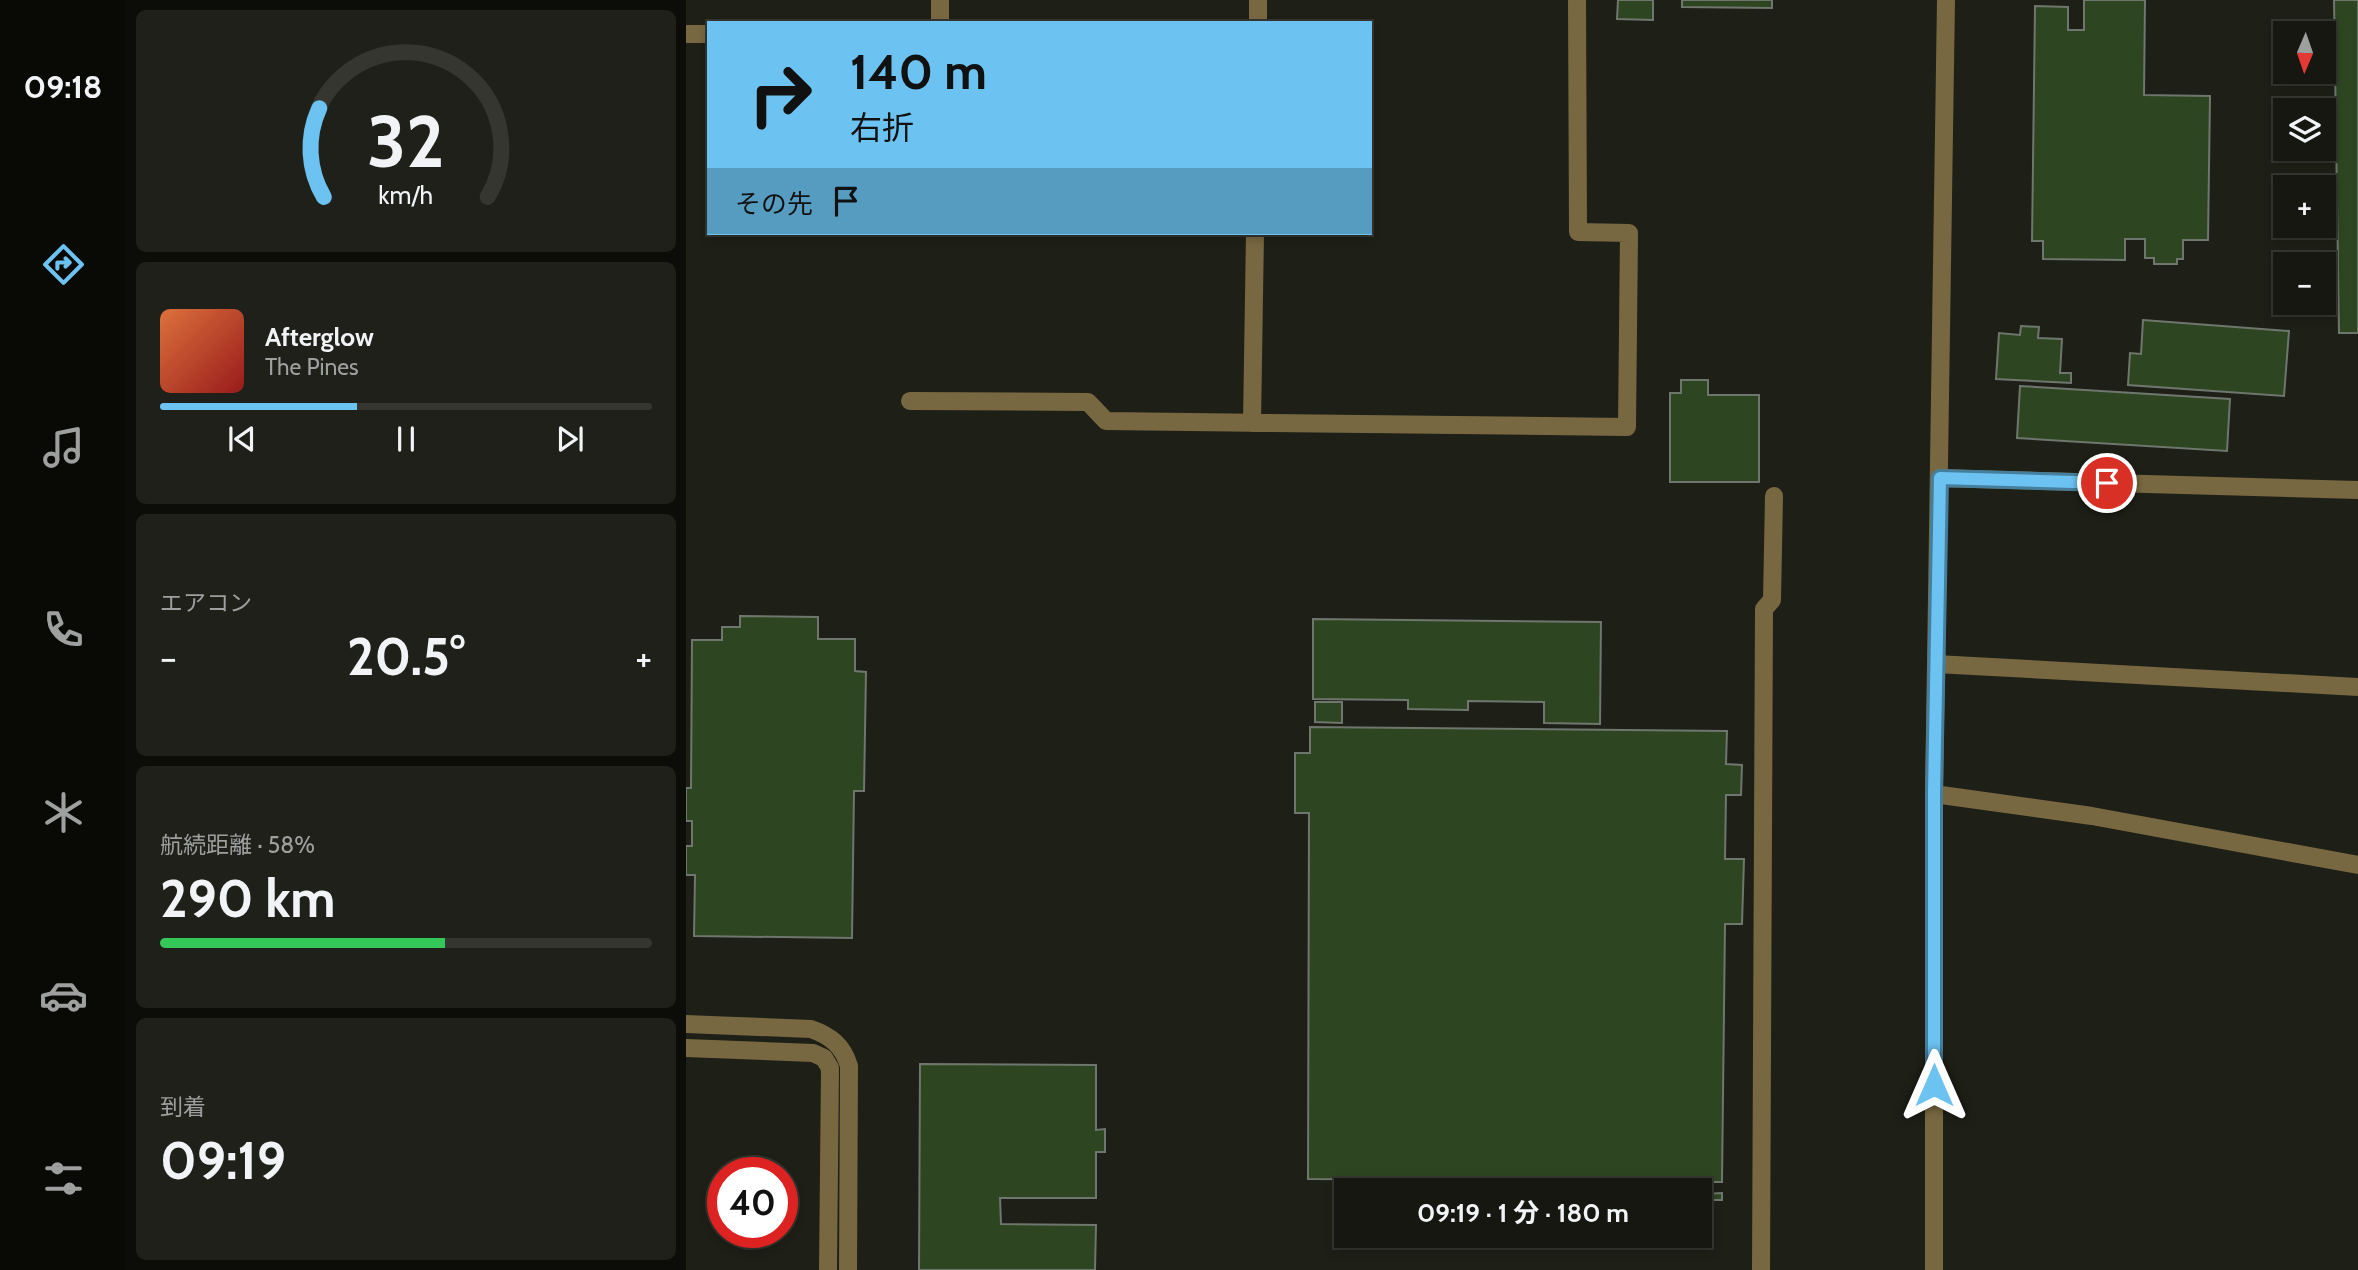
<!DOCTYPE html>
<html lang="ja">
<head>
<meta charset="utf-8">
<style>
	:root { --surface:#161710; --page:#1f2019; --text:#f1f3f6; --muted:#9e9f9f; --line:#353630; --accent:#6cc3f2 }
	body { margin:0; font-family:Cabin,"Noto Sans JP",sans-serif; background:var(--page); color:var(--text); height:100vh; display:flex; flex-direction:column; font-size:26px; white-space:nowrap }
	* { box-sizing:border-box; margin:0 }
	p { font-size:23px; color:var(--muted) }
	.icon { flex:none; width:38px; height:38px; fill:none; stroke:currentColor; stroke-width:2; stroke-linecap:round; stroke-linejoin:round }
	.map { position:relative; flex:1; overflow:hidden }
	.drawer { display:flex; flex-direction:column; gap:10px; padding:10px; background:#0c0d09; width:560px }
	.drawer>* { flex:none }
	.top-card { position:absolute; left:21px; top:21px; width:665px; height:214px; border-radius:0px; box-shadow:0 4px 10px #0003,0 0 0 2px var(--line); background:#6cc3f2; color:#111; overflow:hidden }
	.needle { width:46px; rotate:182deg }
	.fabs { position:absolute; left:1587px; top:21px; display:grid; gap:14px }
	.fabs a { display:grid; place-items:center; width:63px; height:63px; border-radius:0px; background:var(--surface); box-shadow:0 4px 10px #0003,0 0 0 2px var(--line); font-size:35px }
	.speed { position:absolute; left:21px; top:1157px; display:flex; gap:14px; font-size:35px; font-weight:700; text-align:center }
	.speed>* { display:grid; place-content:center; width:91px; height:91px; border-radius:50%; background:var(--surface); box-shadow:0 4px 10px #0003,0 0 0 2px var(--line); line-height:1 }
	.speed .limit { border:10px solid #d22; background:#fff; color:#111 }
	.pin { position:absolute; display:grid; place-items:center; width:60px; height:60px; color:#fff; margin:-30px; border:4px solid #fff; border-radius:50%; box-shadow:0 2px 7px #0007 }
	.me { position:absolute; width:77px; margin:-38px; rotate:0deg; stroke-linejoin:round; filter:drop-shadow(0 0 5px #0008) }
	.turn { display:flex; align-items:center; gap:24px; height:147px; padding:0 28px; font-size:32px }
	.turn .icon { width:91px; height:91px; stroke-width:2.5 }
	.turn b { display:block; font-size:49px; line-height:60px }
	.then { display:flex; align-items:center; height:66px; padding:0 28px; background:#0003; gap:14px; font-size:26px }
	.big { font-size:52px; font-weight:700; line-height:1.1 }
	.drawer .card { flex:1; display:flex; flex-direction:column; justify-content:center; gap:10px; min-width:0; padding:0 24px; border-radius:10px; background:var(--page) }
	.drawer .dial { align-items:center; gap:0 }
	.dial svg { height:182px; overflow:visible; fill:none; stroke:var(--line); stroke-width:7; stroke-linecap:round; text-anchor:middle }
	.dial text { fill:var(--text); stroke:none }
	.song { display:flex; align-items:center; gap:21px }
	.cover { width:84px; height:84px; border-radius:10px; background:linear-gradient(135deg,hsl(20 70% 55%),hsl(0 70% 35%)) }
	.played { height:7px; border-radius:4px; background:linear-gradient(90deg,var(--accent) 40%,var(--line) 40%) }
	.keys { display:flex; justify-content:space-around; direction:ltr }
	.heat { display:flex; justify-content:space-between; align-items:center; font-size:38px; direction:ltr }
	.charge { height:10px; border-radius:5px; background:linear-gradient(90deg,#34c759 58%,var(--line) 0) }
	.trip { position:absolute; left:648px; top:1178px; width:378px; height:70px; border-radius:0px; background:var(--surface); box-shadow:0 4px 10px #0003,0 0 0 2px var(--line); font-weight:700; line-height:70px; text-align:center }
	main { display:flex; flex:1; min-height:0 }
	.menu { display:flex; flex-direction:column; width:126px; justify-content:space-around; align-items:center; background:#090906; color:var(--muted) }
	.menu .icon { width:49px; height:49px }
	.menu .on { color:var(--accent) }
	.menu b { font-size:32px; color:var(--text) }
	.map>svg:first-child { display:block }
	.building { fill:#2d4621; stroke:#6f766d; stroke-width:2 }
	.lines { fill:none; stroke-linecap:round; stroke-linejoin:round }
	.minor { stroke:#786842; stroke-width:18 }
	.route-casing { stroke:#467f9d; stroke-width:18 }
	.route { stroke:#6cc3f2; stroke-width:12 }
</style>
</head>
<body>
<main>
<nav class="menu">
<b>09:18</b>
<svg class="icon on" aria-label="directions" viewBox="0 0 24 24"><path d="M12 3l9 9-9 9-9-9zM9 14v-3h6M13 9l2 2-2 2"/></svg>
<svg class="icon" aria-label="music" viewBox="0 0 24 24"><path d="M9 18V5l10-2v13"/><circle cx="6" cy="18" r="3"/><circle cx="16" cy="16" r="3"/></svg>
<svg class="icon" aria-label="phone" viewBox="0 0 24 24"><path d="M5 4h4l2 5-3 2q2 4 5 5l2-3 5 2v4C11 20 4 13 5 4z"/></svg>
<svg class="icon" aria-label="climate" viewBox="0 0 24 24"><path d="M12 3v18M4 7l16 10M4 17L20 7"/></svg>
<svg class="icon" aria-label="car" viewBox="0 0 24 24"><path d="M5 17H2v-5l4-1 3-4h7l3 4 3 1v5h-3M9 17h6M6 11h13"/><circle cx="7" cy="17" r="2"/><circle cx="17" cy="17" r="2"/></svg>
<svg class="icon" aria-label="filters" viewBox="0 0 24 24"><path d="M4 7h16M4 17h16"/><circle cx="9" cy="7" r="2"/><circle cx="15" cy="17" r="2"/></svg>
</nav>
<section class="drawer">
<div class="card dial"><svg viewBox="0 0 100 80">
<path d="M14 69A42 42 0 1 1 86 69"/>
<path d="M14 69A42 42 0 0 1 12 30" stroke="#6cc3f2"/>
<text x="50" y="56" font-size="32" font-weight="700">32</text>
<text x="50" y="72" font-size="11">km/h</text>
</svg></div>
<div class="card">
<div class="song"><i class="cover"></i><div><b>Afterglow</b><p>The Pines</p></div></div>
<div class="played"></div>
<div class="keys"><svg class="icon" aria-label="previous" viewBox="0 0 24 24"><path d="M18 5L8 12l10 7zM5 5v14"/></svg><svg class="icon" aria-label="pause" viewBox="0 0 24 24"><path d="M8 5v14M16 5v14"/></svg><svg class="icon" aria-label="next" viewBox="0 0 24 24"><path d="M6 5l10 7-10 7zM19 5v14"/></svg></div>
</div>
<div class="card"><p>エアコン</p>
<div class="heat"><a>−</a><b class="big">20.5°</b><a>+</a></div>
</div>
<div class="card"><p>航続距離 · 58%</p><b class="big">290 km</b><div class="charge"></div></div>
<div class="card"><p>到着</p><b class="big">09:19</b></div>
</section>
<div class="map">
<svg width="1672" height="1270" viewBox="0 0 1672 1270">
	<rect width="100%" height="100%" fill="#1e1f16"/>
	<path class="building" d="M 932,0 L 967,0 L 967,20 L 931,19 Z
		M 996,0 L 1086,0 L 1086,8 L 996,7 Z
		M 1398,0 L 1459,0 L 1458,95 L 1524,96 L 1522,240 L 1497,240 L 1497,259 L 1491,259 L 1491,264 L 1468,264 L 1468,258 L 1459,258 L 1459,239 L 1439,239 L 1439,260 L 1357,259 L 1357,241 L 1346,241 L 1349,6 L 1382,7 L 1382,30 L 1398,30 Z
		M 1648,0 L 1672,0 L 1672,333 L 1653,333 Z
		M 1457,320 L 1603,331 L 1598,396 L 1442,385 L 1444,353 L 1455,354 Z
		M 1335,326 L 1353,327 L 1352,338 L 1376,339 L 1374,373 L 1385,373 L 1385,383 L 1310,379 L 1313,333 L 1334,335 Z
		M 995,380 L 1022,380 L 1022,395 L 1073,395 L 1073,482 L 984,482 L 984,393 L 995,393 Z
		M 1334,386 L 1544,399 L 1541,451 L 1331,438 Z
		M 54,616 L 132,617 L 132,639 L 169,639 L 169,671 L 180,672 L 178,791 L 168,791 L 166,938 L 8,936 L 9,875 L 0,875 L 0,846 L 6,846 L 6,821 L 0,821 L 0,788 L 5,788 L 6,640 L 36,640 L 36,627 L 54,627 Z
		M 627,619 L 915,622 L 914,724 L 858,723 L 858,702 L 782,701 L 782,710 L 722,709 L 722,700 L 627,699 Z
		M 629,702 L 656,702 L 656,723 L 629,722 Z
		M 624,727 L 1041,731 L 1040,764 L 1056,765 L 1055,795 L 1040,795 L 1039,859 L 1058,859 L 1056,924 L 1039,924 L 1036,1182 L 1016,1182 L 1016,1194 L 1036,1193 L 1036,1200 L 1013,1200 L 1013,1190 L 943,1190 L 943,1181 L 622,1179 L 623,813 L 609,813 L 609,753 L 624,753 Z
		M 234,1064 L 410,1065 L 410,1130 L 419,1129 L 419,1152 L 410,1152 L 410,1198 L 314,1198 L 315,1224 L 410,1225 L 409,1270 L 233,1270 Z"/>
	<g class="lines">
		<path class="minor" d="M 254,0 L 254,23
			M 572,23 L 572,0
			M 0,34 L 23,34
			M 224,401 L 402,402 L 420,421 L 941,427 L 943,233 L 892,232 L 891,0
			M 566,423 L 569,233
			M 1254,478 L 1672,490
			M 1250,664 L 1672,687
			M 1248,794 L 1406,816 L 1672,865
			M 0,1024 L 125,1029 C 145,1036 157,1046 163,1066 L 162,1270
			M 0,1048 L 127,1053 L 138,1058 L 144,1068 L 142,1270
			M 1075,1270 L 1078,609 L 1086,600 L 1088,496
			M 1248,1270 L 1248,794 L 1260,0"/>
	</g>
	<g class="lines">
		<defs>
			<path id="route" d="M 1248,1085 L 1248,793 L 1254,478 L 1421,483"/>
		</defs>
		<use href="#route" class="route-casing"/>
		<use href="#route" class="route"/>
	</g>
</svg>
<div class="fabs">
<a><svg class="needle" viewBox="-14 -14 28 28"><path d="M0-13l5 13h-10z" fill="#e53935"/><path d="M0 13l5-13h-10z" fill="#9e9f9f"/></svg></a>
<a><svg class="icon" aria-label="layers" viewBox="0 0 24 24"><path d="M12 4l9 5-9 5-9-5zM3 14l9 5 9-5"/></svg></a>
<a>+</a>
<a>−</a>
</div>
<div class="speed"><div class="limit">40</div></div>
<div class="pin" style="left:1421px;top:483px;background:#d93025"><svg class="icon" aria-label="arrive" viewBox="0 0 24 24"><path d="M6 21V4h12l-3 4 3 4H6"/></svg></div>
<svg class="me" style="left:1248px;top:1085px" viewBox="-20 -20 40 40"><path d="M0-17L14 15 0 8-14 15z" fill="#6cc3f2" stroke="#fff" stroke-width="4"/></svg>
<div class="trip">09:19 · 1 分 · 180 m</div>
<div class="top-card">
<div class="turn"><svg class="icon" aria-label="right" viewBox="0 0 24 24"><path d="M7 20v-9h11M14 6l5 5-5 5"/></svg><div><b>140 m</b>右折</div></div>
<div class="then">その先<svg class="icon" aria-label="arrive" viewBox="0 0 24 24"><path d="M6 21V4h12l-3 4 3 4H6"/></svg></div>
</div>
</div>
</main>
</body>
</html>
